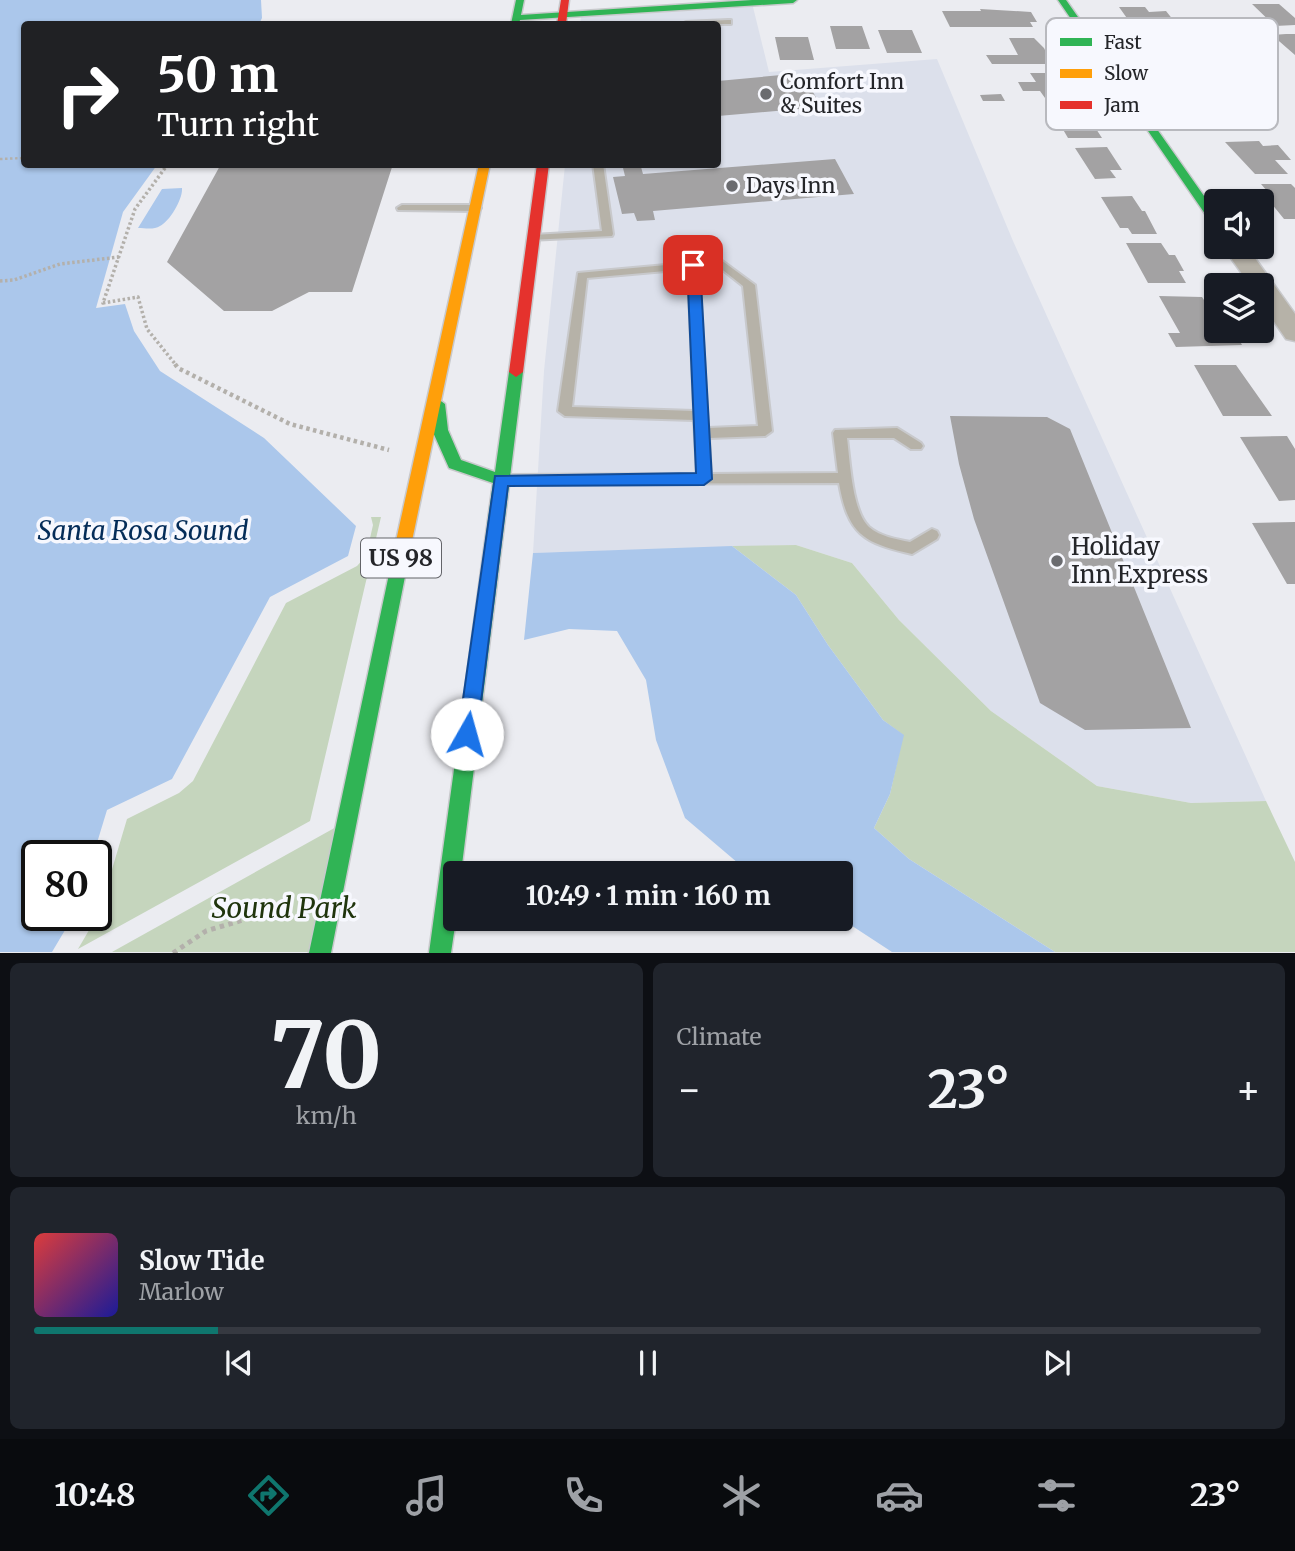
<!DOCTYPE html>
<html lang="en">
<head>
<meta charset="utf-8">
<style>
	:root { --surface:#171b24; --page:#20242c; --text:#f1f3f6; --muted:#9ea1a6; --line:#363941; --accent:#0f766e }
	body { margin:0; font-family:Merriweather,serif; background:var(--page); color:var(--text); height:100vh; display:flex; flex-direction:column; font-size:26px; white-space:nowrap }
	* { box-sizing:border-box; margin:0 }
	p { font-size:23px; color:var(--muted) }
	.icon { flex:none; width:38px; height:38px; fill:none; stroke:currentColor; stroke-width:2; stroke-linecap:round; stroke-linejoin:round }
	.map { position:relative; height:953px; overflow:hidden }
	.panel { display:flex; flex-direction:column; gap:10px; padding:10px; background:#0d0f14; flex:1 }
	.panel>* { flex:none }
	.hud { position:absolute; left:21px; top:21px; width:700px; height:147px; border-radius:7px; box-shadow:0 2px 5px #0004; background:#202124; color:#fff; overflow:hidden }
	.fabs { position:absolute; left:1204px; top:189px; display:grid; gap:14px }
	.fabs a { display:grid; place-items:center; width:70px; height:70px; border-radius:7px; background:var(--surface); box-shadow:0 2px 5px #0004; font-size:35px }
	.speed { position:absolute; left:21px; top:840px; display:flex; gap:14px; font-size:35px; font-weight:700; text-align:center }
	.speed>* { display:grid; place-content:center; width:91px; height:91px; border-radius:50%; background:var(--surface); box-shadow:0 2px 5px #0004; line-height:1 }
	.speed .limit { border:4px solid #111; border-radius:10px; background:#fff; color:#111 }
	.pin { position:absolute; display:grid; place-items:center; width:60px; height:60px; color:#fff; margin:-30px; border-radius:14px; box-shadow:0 4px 10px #0006 }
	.me { position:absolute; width:77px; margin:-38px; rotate:7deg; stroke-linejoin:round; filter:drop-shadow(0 0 5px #0008) }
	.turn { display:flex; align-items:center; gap:24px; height:147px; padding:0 21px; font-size:32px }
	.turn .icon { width:91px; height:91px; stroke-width:2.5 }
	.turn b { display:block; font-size:49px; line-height:60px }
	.big { font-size:52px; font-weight:700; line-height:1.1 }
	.panel .widget { flex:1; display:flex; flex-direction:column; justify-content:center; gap:10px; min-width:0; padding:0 24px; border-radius:10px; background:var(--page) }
	.panel .dial { align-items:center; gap:0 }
	.dial b { font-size:91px; line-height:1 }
	.song { display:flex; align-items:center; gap:21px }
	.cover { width:84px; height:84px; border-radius:10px; background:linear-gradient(135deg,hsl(0 70% 55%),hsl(240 70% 35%)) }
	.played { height:7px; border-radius:4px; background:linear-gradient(90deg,var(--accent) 15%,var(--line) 15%) }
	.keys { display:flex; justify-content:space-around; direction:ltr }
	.heat { display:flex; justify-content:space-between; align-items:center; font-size:38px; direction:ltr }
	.panel .tiles { flex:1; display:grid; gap:10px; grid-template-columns:1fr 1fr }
	.widget:last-child { grid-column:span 2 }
	.trip { position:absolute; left:443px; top:861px; width:410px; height:70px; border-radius:7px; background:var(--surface); box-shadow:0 2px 5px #0004; font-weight:700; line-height:70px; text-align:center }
	.menu { display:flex; height:112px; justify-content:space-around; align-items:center; background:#090b0e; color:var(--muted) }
	.menu .icon { width:49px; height:49px }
	.menu .on { color:var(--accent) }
	.menu b { font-size:32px; color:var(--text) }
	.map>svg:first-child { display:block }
	.built { fill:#dce0eb }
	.green { fill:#c5d5bd }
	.water { fill:#abc7eb }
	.building { fill:#a3a2a3 }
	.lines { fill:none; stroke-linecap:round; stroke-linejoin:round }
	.lane-casing { stroke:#c8c9cc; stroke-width:4 }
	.street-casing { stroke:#c8c9cc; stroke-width:3 }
	.fast-casing { stroke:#c8c9cc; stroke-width:3 }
	.slow-casing { stroke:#c8c9cc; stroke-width:3 }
	.jam-casing { stroke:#c8c9cc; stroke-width:3 }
	.path-far3 { stroke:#b3b0ab; stroke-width:2.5; stroke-dasharray:2.5 2.5; stroke-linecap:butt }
	.path-far2 { stroke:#b3b0ab; stroke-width:3.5; stroke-dasharray:2.5 2.5; stroke-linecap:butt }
	.path-far1 { stroke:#b3b0ab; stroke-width:4.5; stroke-dasharray:3.5 3.5; stroke-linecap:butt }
	.path { stroke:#b3b0ab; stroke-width:5; stroke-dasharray:4.5 4.5; stroke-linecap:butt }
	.lane { fill:#b6b2a8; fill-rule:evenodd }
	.street { fill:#b6b2a8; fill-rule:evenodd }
	.fast { fill:#30b455; fill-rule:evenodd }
	.slow { fill:#ff9f0a; fill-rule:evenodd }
	.jam { fill:#e5322d; fill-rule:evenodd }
	.route { fill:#1a73e8; stroke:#114b97; stroke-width:2 }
	.poi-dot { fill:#6a6b6f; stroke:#f7f8fe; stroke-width:2.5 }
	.labels { text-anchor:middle; stroke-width:7; stroke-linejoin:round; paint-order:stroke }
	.far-poi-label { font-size:21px; fill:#242529; stroke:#f7f8fe; text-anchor:start }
	.shield { fill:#f7f8fe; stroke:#636469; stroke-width:2 }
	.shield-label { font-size:23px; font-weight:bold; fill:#242529 }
	.poi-label { font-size:24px; fill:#242529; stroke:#f7f8fe; text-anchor:start }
	.water-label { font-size:26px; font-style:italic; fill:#042c58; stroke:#f7f8fe }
	.near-park-label { font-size:28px; font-style:italic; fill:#20350d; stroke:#f7f8fe }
	.key { fill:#f7f8fe; stroke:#b8b9be; stroke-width:2 }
	.key-label { font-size:19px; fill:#242529 }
</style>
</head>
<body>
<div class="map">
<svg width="1295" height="953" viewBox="0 0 1295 953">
	<rect width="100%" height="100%" fill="#ebecf1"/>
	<path class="built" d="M 753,7 L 769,72 L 937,59 L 1013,241 L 1266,801 L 1191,803 L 1097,786 L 991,711 L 899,620 L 852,563 L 796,545 L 533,553 L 544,371 L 565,165 L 718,164 L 718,24 L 580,24 L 581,17 Z"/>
	<path class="green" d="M 371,517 L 381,517 L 310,821 L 78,949 L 99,913 L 127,819 L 179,793 L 193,781 L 286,603 L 357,566 L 366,556 L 373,525 Z
		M 796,545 L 852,563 L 899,620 L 991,711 L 1097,786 L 1191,803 L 1266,801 L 1295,862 L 1295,952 L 1055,952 L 909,859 L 874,828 L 890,794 L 903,735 L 883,720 L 828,645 L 796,595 L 732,546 Z
		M 347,821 L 321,952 L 112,952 Z"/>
	<path class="water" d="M 0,0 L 261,0 L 262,18 L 259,24 L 24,24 L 24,164 L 157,165 L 123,212 L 96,308 L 125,304 L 134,331 L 160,371 L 264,438 L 356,526 L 348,556 L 270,597 L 172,779 L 107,810 L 93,856 L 37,856 L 37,915 L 74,915 L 52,952 L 0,952 Z
		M 182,188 C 183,199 170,221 160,226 C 154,230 145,228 138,228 L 162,189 Z
		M 732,546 L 796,595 L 828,645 L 883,720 L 904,735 L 890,794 L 874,828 L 909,859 L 1055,952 L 892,952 L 840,918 L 840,873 L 753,873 L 745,869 L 685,818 L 656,740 L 646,680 L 617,631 L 569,629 L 524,640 L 533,553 Z"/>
	<path class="building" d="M 1252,4 L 1279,4 L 1295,18 L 1295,25 L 1275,26 Z
		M 1119,7 L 1145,7 L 1149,12 L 1166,11 L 1174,21 L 1157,21 L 1163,28 L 1134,28 Z
		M 980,9 L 1031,12 L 1037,22 L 1030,22 L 1033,27 L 950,27 L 942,11 L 981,11 Z
		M 830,26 L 862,26 L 870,49 L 836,49 Z
		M 878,30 L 912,30 L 922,53 L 887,53 Z
		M 1286,34 L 1295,34 L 1295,55 L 1272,35 Z
		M 775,37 L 808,37 L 814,60 L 780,60 Z
		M 1009,38 L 1034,38 L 1044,48 L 1052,64 L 992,64 L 986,55 L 1018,55 Z
		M 1030,73 L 1060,73 L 1075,98 L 1045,98 L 1040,91 L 1023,91 L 1018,82 L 1036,82 Z
		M 792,74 L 804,75 L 821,107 L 718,116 L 718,81 Z
		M 1001,94 L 1005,101 L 983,101 L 980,95 Z
		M 1232,103 L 1255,130 L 1221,130 L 1199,109 L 1204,109 L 1199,104 Z
		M 1051,109 L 1083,109 L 1102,138 L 1068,138 Z
		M 1259,141 L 1263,146 L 1278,145 L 1291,160 L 1275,160 L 1288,174 L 1255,174 L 1225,142 Z
		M 1107,147 L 1122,170 L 1110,170 L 1116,178 L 1095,179 L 1075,148 Z
		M 835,159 L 854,194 L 653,211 L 655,220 L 637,221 L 634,213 L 622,214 L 613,177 L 625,176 L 623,168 L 641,167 L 643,174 Z
		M 221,164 L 393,164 L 352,292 L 309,292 L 272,311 L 224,311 L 167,262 Z
		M 1261,184 L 1291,184 L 1295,188 L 1295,219 L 1284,219 L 1262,192 L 1267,191 Z
		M 1132,196 L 1142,211 L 1145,211 L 1157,234 L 1132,234 L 1128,228 L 1120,228 L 1101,197 Z
		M 1126,243 L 1161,243 L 1169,255 L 1175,255 L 1184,271 L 1179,271 L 1186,283 L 1148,283 Z
		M 1159,296 L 1202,297 L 1216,318 L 1216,331 L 1221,335 L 1237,335 L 1242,345 L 1176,347 L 1168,333 L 1180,333 Z
		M 1194,365 L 1236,365 L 1272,416 L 1223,416 Z
		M 950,416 L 1047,417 L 1070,429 L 1191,728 L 1085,730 L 1040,703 L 974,519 L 959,464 Z
		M 1287,436 L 1295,449 L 1295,500 L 1279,501 L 1240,437 Z
		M 1295,522 L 1295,584 L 1287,584 L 1252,523 Z"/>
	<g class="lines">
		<defs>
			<path id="lane" d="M 728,20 L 731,20 L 731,24 L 682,24 L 686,22 Z
				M 593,164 L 603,164 L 613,234 L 612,236 L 529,240 L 528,238 L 533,235 L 602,231 Z
				M 402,205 L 476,205 L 481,208 L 476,211 L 398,210 L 397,208 Z
				M 721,260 L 755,285 L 772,431 L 765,436 L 709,438 L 711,474 L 838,473 L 833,433 L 835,430 L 897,428 L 921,443 L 923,446 L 921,449 L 911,449 L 894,438 L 847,438 C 850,461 852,511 869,527 C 881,537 896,539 910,542 L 932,529 L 937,531 L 939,535 L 937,539 L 912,554 C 863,543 848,534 839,483 L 498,484 L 496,480 L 498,476 L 503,475 L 697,474 L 694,420 L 565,416 L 558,411 L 578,273 ZM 719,267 L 743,286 L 758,426 L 708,428 L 699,268 ZM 688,269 L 694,411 L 572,407 L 587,278 Z"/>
			<path id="street" d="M 1223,247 L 1247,247 L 1295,314 L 1295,341 L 1286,339 L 1262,304 L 1262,285 L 1250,285 Z"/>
			<path id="fast" d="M 516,0 L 524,0 L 521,15 L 752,0 L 797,0 L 793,3 L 520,20 L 519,24 L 511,24 Z
				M 1058,0 L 1066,0 L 1216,213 L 1216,225 L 1212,224 Z
				M 516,367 L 523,372 L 461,873 L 455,873 L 456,919 L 451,953 L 429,953 L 493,483 L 449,468 L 432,430 L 431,404 L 438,399 L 445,404 L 448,430 L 461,460 L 495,472 L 509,372 Z
				M 404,534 L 410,536 L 412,541 L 331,953 L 309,953 L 396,541 L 398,536 Z"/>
			<path id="slow" d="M 479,164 L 490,164 L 412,541 L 410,546 L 398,546 L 396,541 Z"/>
			<path id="jam" d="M 561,0 L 569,0 L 566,24 L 557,24 Z
				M 537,164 L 549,164 L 523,372 L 516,377 L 509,372 Z"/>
		</defs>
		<use href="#lane" class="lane-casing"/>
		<use href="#street" class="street-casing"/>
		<use href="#fast" class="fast-casing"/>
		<use href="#slow" class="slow-casing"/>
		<use href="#jam" class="jam-casing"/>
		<path class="path-far3" d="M 0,159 L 24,158"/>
		<path class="path-far2" d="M 168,164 L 135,209 L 103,303 L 138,297 L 147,329 L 176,365
			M 0,281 L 14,280 L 60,264 L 119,257"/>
		<path class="path-far1" d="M 175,364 L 178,368 L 290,424 L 389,450"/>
		<path class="path" d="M 173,953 L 206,931 L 283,908"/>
		<use href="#lane" class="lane"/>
		<use href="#street" class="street"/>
		<use href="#fast" class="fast"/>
		<use href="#slow" class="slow"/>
		<use href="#jam" class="jam"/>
	</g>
	<path class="route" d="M 693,261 L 700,265 L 712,479 L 704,485 L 508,486 L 477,734 L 474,740 L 467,743 L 460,740 L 458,734 L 495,476 L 696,473 L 687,265 Z"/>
	<g class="poi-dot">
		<circle cx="766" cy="94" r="7"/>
		<circle cx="732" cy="186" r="7"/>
		<circle cx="1057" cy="561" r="7"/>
	</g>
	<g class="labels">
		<g class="far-poi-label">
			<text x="780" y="89">Comfort Inn<tspan x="780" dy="24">&amp; Suites</tspan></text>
			<text x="746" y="193">Days Inn</text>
		</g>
		<rect class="shield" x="361" y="538.5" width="80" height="39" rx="5"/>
		<g class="shield-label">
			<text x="401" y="566">US 98</text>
		</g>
		<g class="poi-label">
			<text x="1071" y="555">Holiday<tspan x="1071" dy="28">Inn Express</tspan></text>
		</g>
		<g class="water-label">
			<text x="143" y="540">Santa Rosa Sound</text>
		</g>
		<g class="near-park-label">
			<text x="284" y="918">Sound Park</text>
		</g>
	</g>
	<rect x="1046" y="18" width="232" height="112" rx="10" class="key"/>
	<rect x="1060" y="38" width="32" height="8" fill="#30b455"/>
	<rect x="1060" y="69" width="32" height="9" fill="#ff9f0a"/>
	<rect x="1060" y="101" width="32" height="8" fill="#e5322d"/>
	<g class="key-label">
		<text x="1104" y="49">Fast</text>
		<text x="1104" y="80">Slow</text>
		<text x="1104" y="112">Jam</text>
	</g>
</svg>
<div class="fabs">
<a><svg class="icon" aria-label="sound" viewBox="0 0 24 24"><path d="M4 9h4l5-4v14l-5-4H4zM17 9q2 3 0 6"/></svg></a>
<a><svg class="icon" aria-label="layers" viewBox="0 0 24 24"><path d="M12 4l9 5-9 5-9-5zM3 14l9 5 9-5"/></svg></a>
</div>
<div class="speed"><div class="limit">80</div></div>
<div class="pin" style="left:693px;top:265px;background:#d93025"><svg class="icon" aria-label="arrive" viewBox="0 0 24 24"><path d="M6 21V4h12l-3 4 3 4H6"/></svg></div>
<svg class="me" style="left:467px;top:734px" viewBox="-20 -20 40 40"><circle r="19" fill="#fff"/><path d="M0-13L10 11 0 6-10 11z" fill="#1a73e8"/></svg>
<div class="trip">10:49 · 1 min · 160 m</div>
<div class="hud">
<div class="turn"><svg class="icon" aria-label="right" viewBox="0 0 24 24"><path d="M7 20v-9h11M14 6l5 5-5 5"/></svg><div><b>50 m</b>Turn right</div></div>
</div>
</div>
<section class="panel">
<div class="tiles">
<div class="widget dial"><b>70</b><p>km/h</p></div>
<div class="widget"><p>Climate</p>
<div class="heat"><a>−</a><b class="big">23°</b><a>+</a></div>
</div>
<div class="widget">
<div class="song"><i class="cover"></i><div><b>Slow Tide</b><p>Marlow</p></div></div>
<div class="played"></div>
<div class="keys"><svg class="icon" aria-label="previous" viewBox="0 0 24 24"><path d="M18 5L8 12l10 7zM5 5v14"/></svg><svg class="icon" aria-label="pause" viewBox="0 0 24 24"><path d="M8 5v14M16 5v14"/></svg><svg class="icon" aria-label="next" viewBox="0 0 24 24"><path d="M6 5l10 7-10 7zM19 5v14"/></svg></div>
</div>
</div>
</section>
<nav class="menu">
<b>10:48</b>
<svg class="icon on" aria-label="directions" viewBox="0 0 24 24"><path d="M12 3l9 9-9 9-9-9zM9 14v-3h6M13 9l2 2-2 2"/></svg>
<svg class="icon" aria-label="music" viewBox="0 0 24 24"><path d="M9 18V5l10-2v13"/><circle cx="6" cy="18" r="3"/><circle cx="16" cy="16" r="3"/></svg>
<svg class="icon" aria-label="phone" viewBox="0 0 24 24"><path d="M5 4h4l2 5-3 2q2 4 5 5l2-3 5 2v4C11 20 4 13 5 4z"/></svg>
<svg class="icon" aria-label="climate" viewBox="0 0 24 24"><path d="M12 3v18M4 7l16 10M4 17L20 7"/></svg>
<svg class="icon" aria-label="car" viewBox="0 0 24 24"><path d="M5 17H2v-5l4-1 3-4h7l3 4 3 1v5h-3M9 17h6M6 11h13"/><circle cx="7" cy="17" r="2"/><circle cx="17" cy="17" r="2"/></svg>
<svg class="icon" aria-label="filters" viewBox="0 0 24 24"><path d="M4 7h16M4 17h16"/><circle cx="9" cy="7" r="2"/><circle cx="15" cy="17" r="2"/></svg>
<b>23°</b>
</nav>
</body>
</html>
